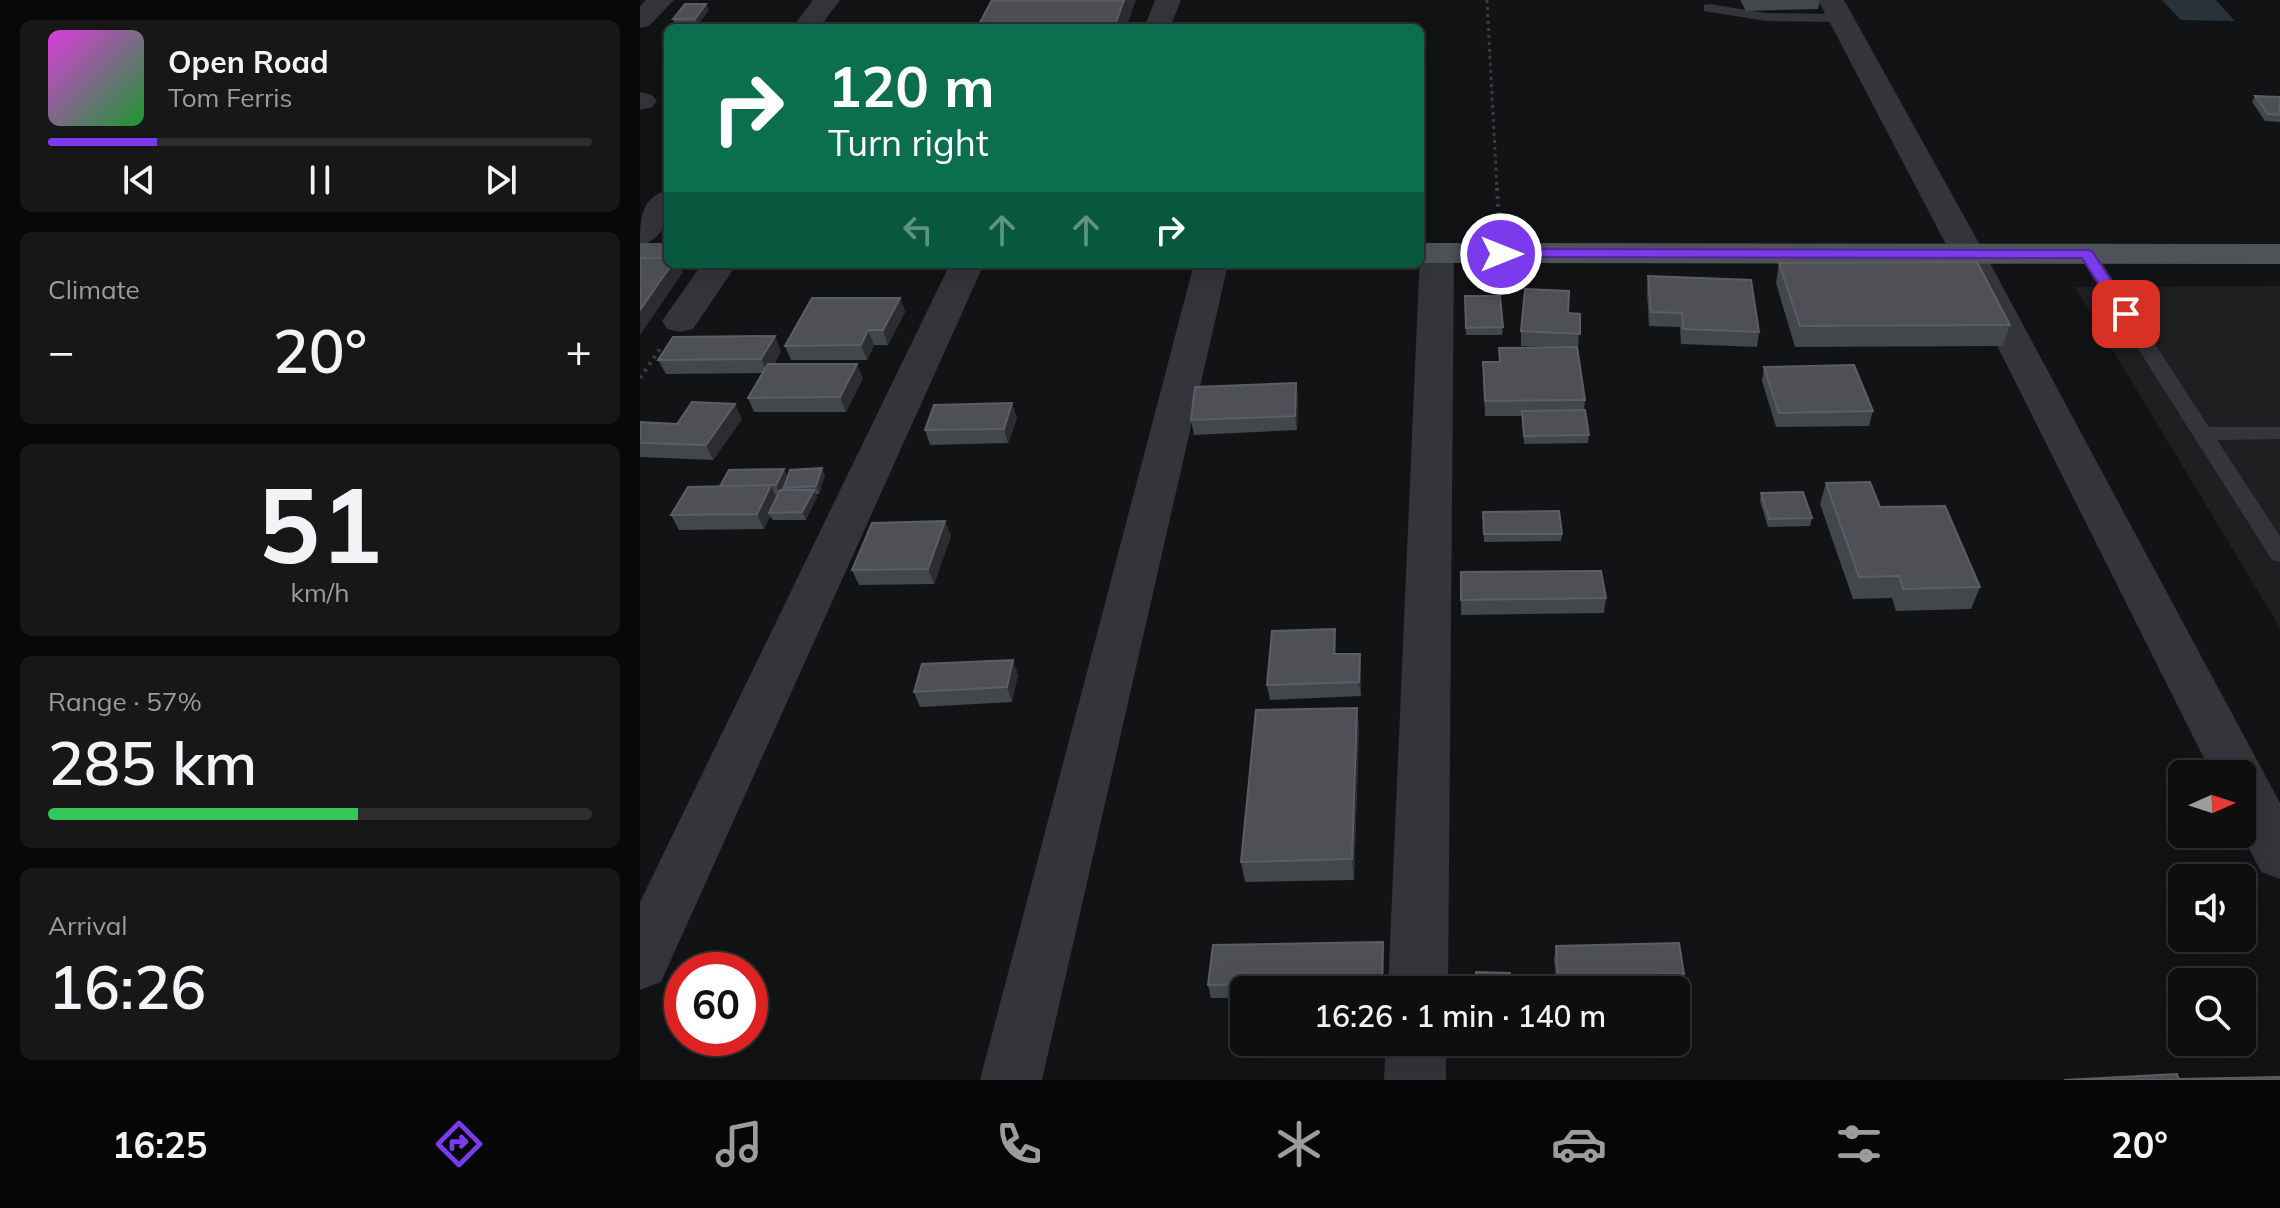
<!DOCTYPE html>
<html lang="en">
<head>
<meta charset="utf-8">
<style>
	:root { --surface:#0e0e0f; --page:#171718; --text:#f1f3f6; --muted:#9b9c9e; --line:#2e2e2f; --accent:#7c3aed }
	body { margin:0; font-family:Mulish,sans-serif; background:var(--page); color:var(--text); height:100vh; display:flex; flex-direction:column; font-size:30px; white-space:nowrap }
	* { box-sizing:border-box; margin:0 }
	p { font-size:26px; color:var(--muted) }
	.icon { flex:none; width:44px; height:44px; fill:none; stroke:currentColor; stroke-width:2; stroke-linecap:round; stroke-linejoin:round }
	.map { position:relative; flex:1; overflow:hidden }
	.sheet { display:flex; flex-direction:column; gap:20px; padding:20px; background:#080808; width:640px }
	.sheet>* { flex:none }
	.banner { position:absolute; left:24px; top:24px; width:760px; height:244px; border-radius:12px; box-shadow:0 8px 32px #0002,0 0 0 2px var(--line); background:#0b6e4f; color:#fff; overflow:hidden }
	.needle { width:52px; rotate:87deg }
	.buttons { position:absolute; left:1528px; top:760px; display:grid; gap:16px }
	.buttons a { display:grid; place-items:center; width:88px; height:88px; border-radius:12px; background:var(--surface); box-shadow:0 8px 32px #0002,0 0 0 2px var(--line); font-size:40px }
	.speed { position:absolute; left:24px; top:952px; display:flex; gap:16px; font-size:40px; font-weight:700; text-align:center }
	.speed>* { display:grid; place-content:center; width:104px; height:104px; border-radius:50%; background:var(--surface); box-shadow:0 8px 32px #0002,0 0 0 2px var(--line); line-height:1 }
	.speed .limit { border:12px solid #d22; background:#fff; color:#111 }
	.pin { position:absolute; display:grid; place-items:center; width:68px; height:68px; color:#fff; margin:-34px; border-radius:16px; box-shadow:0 4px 12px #0006 }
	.me { position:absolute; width:88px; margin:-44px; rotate:90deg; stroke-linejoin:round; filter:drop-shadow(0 0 6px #0008) }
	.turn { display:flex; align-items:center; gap:28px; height:168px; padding:0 32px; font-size:36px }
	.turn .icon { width:104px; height:104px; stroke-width:2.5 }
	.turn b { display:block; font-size:56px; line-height:68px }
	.lanes { display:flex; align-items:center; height:76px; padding:0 32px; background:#0003; justify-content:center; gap:40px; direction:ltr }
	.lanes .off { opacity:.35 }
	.big { font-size:60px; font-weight:600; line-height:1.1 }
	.sheet .widget { flex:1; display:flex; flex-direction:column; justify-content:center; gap:12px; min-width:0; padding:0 28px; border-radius:12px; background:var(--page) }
	.sheet .dial { align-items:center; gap:0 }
	.dial b { font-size:104px; line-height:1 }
	.song { display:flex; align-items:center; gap:24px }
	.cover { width:96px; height:96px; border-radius:12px; background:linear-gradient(135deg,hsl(300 70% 55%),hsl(130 70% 35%)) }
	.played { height:8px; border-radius:4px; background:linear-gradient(90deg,var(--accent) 20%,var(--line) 20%) }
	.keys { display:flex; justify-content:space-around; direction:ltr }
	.heat { display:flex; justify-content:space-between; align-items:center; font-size:44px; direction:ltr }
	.charge { height:12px; border-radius:6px; background:linear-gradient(90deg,#34c759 57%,var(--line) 0) }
	.trip { position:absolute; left:590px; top:976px; width:460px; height:80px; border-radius:12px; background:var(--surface); box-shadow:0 8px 32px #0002,0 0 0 2px var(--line); font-weight:600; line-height:80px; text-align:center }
	.dock { display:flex; height:128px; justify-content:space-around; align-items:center; background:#060606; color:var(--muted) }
	.dock .icon { width:56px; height:56px }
	.dock .active { color:var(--accent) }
	.dock b { font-size:36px; color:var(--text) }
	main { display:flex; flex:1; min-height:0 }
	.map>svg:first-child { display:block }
	.built { fill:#1e1f21 }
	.water { fill:#283239 }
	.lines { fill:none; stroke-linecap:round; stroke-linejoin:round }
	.path-far1 { stroke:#393c41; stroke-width:3; stroke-dasharray:3 4; stroke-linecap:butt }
	.path { stroke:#393c41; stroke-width:4; stroke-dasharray:3 5; stroke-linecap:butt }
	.service { fill:#33353a; fill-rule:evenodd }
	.minor { fill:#33353a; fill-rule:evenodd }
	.primary { fill:#4f5259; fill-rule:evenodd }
	.wall { fill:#43464a }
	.shaded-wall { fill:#2b2d30 }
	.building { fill:#4e5056; stroke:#5b5e65; stroke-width:2 }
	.route { fill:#7c3aed; stroke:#51269a; stroke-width:2 }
</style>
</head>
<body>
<main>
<section class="sheet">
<div class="widget">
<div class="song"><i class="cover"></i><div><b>Open Road</b><p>Tom Ferris</p></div></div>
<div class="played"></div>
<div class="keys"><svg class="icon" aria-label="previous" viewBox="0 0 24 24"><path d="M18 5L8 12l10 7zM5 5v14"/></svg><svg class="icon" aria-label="pause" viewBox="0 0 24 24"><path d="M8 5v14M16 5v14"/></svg><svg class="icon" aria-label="next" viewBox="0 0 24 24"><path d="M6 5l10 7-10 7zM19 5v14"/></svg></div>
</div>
<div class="widget"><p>Climate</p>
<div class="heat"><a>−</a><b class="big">20°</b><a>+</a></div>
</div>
<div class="widget dial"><b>51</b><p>km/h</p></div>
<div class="widget"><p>Range · 57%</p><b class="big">285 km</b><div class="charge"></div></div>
<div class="widget"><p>Arrival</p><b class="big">16:26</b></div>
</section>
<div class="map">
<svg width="1640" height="1080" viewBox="0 0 1640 1080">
	<rect width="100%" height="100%" fill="#121314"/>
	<path class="built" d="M 1640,286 L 1640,628 L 1435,287 Z"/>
	<path class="water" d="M 1522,0 L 1576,0 L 1595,21 L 1541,20 Z"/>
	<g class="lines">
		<path class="path-far1" d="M 847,0 L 857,190"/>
		<path class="path" d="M 857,188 L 859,225
			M 0,378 L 22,346"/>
		<path class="service" d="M 1069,4 L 1126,13 L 1200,14 L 1207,18 L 1200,22 L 1126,21 L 1064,11 L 1064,5 Z
			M 1447,249 L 1456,254 L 1569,427 L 1640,427 L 1640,439 L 1577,440 L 1640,536 L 1640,562 L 1632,560 L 1438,254 Z"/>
		<path class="minor" d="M 6,0 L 34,0 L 9,26 L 0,28 L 0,6 Z
			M 173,0 L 200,0 L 179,28 L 152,28 Z
			M 515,0 L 541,0 L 530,28 L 504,28 Z
			M 1178,0 L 1204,0 L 1345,254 L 1640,803 L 1640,879 L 1621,872 L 1602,834 L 1602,774 L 1572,774 L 1311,254 Z
			M 0,92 L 12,95 L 17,101 L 12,107 L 0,110 Z
			M 28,190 C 28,215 28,238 0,245 C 0,221 0,197 28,190 Z
			M 797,243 L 809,246 L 814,253 L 808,990 L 748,990 L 780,253 L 785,246 Z
			M 62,264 L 97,264 L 53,329 L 40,332 L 27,329 L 22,321 Z
			M 310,264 L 344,264 L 21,982 L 0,990 L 0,902 Z
			M 554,264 L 588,264 L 402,1080 L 340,1080 Z
			M 746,1042 L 806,1042 L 806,1080 L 744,1080 Z"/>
		<path class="primary" d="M 0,243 L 28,243 L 28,263 L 0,263 Z
			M 780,243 L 1640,244 L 1640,264 L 780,263 Z"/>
	</g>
	<path class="wall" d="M 1100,0 L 1180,0 L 1178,9 L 1106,11 Z
		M 66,4 L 69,10 L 57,25 L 36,26 L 33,19 Z
		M 1615,96 L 1640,97 L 1640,122 L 1625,121 L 1612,102 Z
		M 1139,263 L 1370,325 L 1363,346 L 1155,347 L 1136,283 Z
		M 1008,276 L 1119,332 L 1117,347 L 1041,344 L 1040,327 L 1009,326 L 1007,291 Z
		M 825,296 L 863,327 L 862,335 L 826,335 Z
		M 260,298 L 265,312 L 248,345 L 234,345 L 227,360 L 151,360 L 145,346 Z
		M 928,313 L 940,314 L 938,349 L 945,400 L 944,410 L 949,435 L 948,443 L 884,444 L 882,416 L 845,416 L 843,362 L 859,362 L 859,348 L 906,347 L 881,346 L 881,331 Z
		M 141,351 L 134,364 L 223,378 L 206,412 L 114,412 L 108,398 L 122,373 L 26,374 L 18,360 Z
		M 1124,367 L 1233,411 L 1229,426 L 1136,427 L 1122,381 Z
		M 656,383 L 658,398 L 657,430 L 554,435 L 551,420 Z
		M 377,418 L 368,443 L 290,445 L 285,430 Z
		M 102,419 L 73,460 L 0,457 L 0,422 L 37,424 Z
		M 185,475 L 179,494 L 176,494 L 177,497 L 166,520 L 133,520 L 130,516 L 124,529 L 39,530 L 31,515 L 148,477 Z
		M 1186,483 L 1240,507 L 1340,587 L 1331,609 L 1256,611 L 1252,598 L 1213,599 L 1180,504 Z
		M 1121,493 L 1172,518 L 1170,526 L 1128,527 L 1120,501 Z
		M 843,512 L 922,534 L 921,541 L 844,542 Z
		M 305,521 L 311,536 L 294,584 L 219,585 L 212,570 Z
		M 821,572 L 966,598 L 964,613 L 821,615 Z
		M 695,629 L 696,654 L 721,669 L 721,696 L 630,700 L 627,685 Z
		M 378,674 L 372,702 L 280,707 L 274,692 Z
		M 717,708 L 719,730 L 714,880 L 605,882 L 601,862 Z
		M 916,946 L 1044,974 L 1041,987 L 917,990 L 914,960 Z
		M 744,956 L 744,990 L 604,990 L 604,998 L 571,998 L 568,985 Z"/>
	<path class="shaded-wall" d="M 484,0 L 496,0 L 486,28 L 474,28 Z
		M 66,4 L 69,10 L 57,25 L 55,19 Z
		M 32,264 L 40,264 L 43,272 L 0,335 L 0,310 Z
		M 260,298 L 265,312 L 248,345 L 243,330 Z
		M 228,330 L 234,345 L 227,360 L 221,345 Z
		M 135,336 L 141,351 L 128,373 L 121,359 Z
		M 217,364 L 223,378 L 206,412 L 200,397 Z
		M 656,383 L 658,398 L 657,430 L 655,416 Z
		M 372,403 L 377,418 L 368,443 L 364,429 Z
		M 95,404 L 102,419 L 73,460 L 66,445 Z
		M 182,468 L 185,475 L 179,494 L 176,486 Z
		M 144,469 L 148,477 L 139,493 L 136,485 Z
		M 131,485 L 138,500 L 129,513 L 130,516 L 124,529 L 117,514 Z
		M 174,490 L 177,497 L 166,520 L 162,512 Z
		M 305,521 L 311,536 L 294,584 L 288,569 Z
		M 695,629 L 696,644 L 695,669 L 694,654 Z
		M 720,654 L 721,669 L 721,696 L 719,682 Z
		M 373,660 L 378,674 L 372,702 L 367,687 Z
		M 717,708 L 719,730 L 714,880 L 712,859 Z
		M 743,942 L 744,956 L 744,990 L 742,981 Z"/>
	<path class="building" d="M 352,0 L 484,0 L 474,28 L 337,28 Z
		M 45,4 L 66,4 L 55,19 L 33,19 Z
		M 1615,96 L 1640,97 L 1640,115 L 1628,114 Z
		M 0,258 L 28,258 L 28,264 L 32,264 L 0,310 Z
		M 1337,262 L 1370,325 L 1160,326 L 1139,263 Z
		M 1008,276 L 1111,280 L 1119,332 L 1043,329 L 1042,313 L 1011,312 Z
		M 885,289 L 929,291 L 928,313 L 940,314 L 940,334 L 881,331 Z
		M 825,296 L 860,296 L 863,327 L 826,328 Z
		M 172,298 L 260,298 L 243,330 L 228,330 L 221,345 L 145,346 Z
		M 135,336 L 121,359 L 18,360 L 33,337 Z
		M 937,347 L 945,400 L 845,401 L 843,362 L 860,362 L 859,348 Z
		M 128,364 L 217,364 L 200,397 L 108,398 Z
		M 1214,365 L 1233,411 L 1139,413 L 1124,367 Z
		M 656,383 L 655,416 L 551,420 L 555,387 Z
		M 52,402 L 95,404 L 66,445 L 0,443 L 0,422 L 37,424 Z
		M 372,403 L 364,429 L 285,430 L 294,405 Z
		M 945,410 L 949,435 L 884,436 L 882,411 Z
		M 182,468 L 176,486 L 144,488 L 150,470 Z
		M 144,469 L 136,485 L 80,486 L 89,470 Z
		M 1230,482 L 1240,507 L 1305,506 L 1340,587 L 1263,589 L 1259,576 L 1219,577 L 1186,483 Z
		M 131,485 L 117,514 L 31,515 L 48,487 Z
		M 140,490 L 174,490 L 162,512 L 129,513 Z
		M 1163,492 L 1172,518 L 1129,519 L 1121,493 Z
		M 919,511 L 922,534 L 844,534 L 843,512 Z
		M 305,521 L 288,569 L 212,570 L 232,523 Z
		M 961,571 L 966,598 L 821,600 L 821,572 Z
		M 695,629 L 694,654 L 720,654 L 719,682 L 627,685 L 632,631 Z
		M 373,660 L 367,687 L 274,692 L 282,664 Z
		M 717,708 L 712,859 L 601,862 L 616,710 Z
		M 743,942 L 742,981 L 568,985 L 573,945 Z
		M 1039,943 L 1044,974 L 918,977 L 916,946 Z
		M 836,972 L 870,973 L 870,990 L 835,990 Z
		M 1537,1074 L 1539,1080 L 1424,1080 Z
		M 1640,1077 L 1640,1080 L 1539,1079 Z"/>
	<path class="route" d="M 861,249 L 1447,250 L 1452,251 L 1493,314 L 1486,318 L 1480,317 L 1442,258 L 856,257 L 853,254 Z"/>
</svg>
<div class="buttons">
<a><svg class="needle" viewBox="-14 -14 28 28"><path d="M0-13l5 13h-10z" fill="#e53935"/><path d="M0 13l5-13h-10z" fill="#9b9c9e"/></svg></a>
<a><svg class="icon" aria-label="sound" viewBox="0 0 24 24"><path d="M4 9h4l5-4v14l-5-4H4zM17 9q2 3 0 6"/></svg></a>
<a><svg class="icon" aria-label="search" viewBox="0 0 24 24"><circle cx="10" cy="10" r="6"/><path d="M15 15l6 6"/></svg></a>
</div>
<div class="speed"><div class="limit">60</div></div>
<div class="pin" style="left:1486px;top:314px;background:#d93025"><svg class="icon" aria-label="arrive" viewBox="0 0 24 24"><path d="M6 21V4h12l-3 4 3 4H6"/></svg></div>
<svg class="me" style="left:861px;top:254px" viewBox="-20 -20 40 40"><circle r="17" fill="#7c3aed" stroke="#fff" stroke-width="3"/><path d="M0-11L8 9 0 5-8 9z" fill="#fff"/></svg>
<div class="trip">16:26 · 1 min · 140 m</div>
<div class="banner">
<div class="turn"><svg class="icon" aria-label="right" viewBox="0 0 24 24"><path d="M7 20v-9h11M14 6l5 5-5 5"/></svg><div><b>120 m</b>Turn right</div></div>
<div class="lanes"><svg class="icon off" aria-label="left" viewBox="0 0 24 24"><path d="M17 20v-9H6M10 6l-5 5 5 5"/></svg><svg class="icon off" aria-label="ahead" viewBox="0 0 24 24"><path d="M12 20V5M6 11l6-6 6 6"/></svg><svg class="icon off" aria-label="ahead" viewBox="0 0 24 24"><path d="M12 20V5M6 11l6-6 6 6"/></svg><svg class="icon" aria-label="right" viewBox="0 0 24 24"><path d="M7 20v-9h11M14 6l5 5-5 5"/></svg></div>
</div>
</div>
</main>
<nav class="dock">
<b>16:25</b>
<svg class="icon active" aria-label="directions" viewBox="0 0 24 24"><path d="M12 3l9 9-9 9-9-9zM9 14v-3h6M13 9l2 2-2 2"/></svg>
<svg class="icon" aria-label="music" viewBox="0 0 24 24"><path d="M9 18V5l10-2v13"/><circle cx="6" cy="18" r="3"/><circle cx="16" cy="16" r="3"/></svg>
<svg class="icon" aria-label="phone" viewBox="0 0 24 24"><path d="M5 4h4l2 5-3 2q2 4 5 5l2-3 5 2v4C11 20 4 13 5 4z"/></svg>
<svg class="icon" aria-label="climate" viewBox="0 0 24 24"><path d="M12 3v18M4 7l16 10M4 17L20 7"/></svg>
<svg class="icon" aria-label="car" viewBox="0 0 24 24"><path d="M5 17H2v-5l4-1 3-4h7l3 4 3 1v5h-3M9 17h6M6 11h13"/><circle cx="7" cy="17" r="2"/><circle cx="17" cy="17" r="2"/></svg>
<svg class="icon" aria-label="filters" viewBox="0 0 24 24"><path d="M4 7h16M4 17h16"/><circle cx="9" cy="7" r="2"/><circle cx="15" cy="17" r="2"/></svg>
<b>20°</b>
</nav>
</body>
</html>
